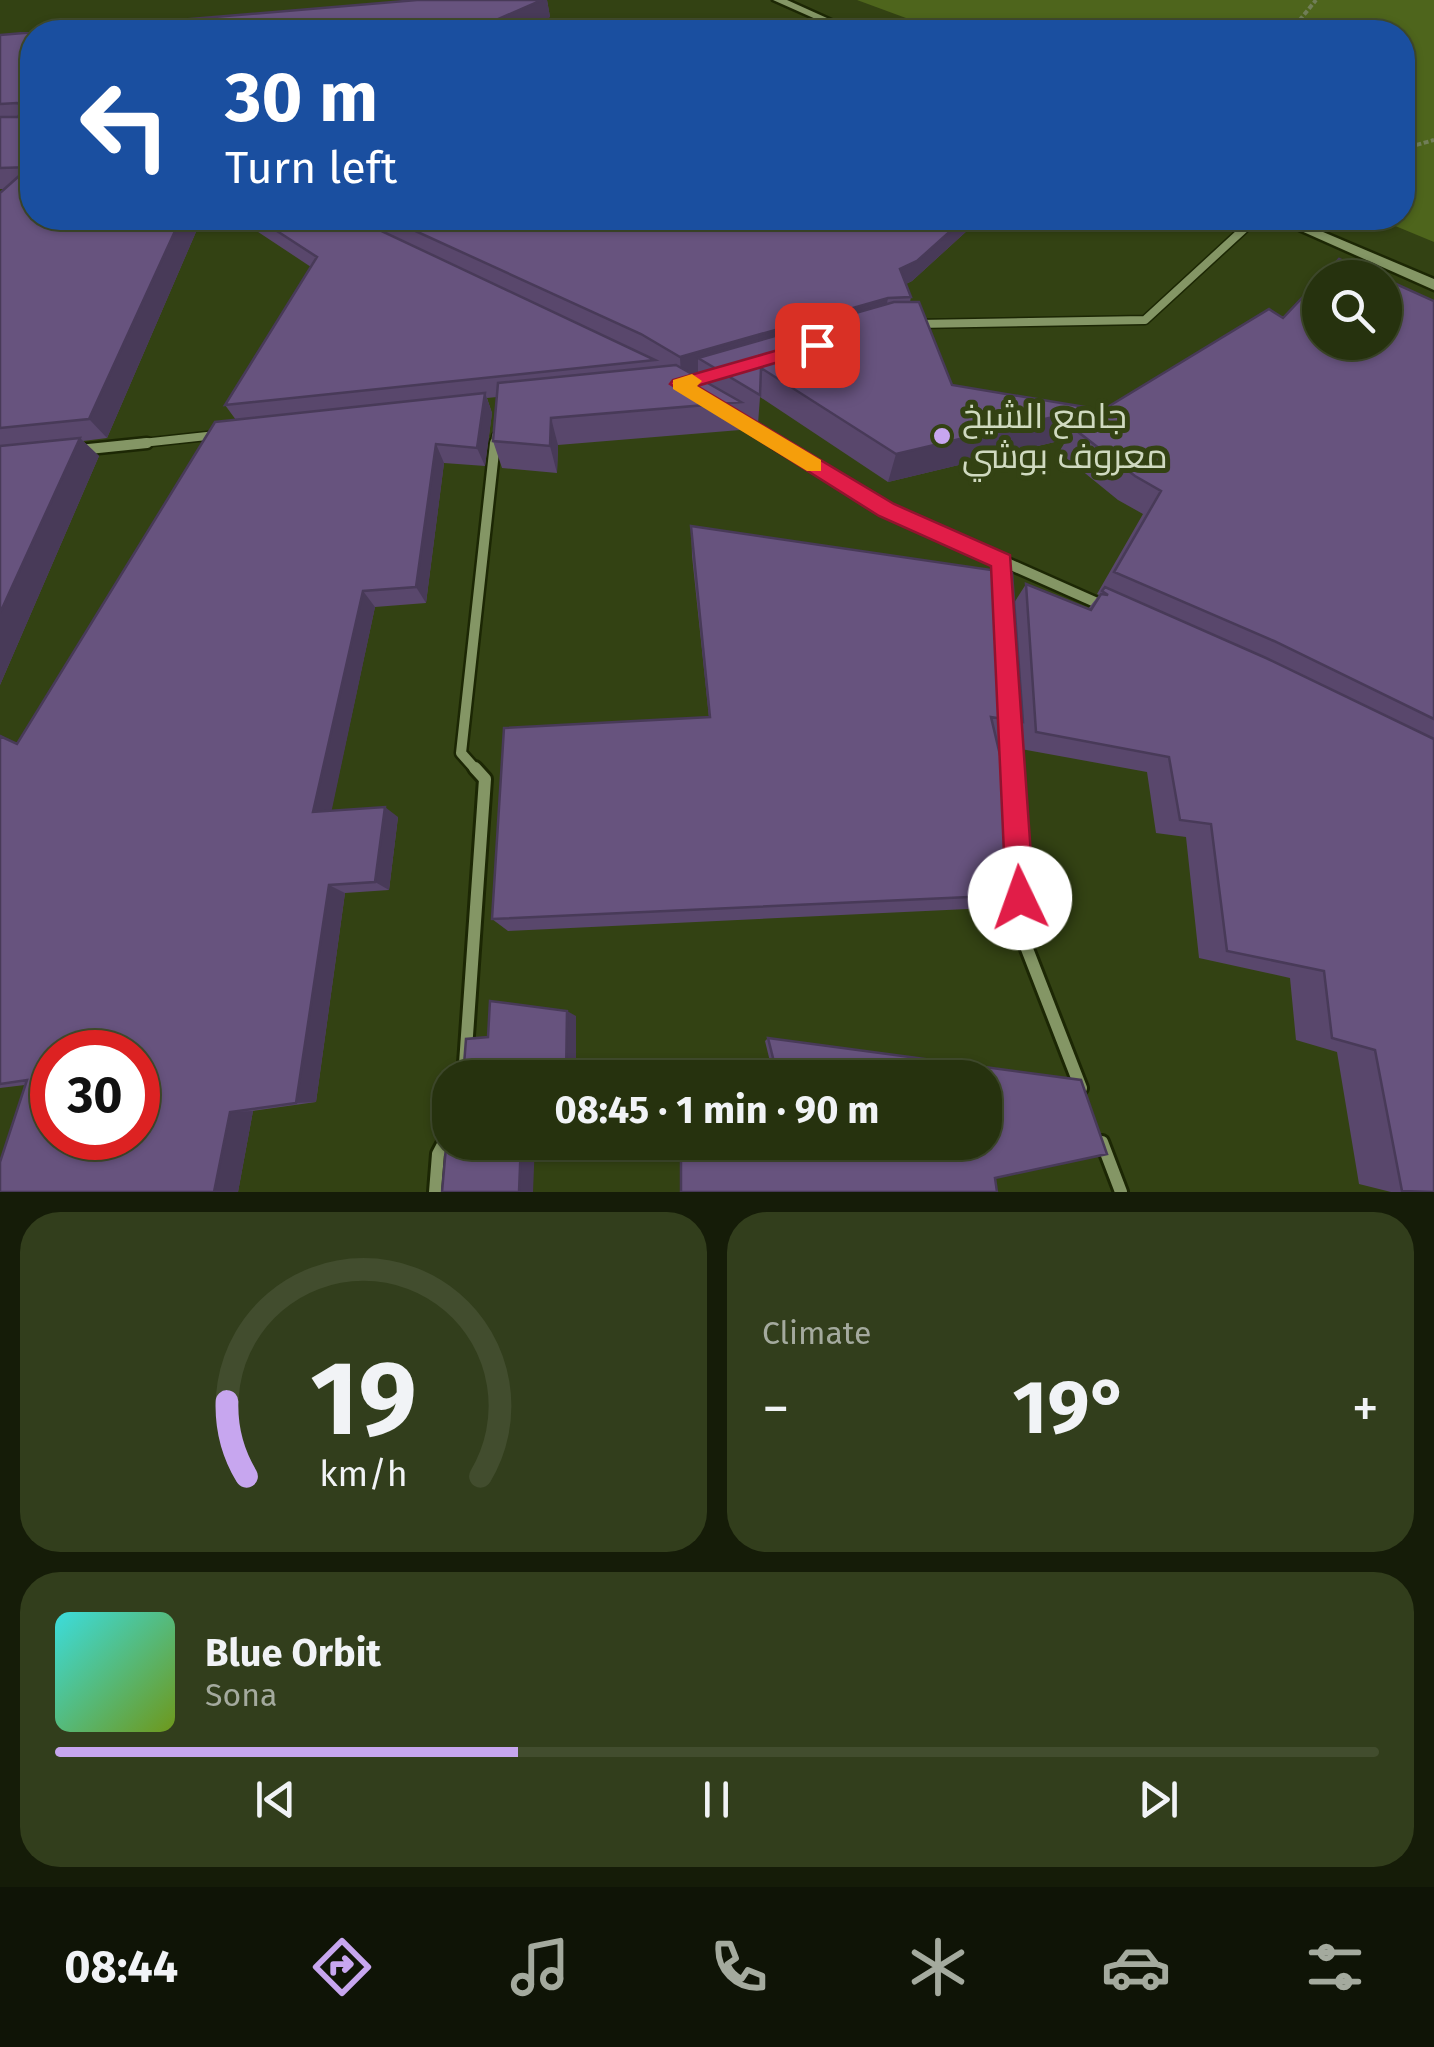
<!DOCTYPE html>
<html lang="en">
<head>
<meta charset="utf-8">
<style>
	:root { --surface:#26320e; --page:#323e1c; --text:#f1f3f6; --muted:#a4aa9e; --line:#424d2e; --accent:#c7a6ef }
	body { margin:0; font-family:"Fira Sans",Cairo,sans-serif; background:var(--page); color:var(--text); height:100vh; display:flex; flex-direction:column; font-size:38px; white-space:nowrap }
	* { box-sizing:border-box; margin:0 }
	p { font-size:32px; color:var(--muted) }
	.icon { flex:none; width:55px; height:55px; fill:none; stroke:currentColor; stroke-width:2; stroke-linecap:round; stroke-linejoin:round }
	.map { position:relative; height:1192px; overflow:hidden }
	.panel { display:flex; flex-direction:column; gap:20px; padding:20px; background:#151c08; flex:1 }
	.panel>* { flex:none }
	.hud { position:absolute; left:20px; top:20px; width:1395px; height:210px; border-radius:40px; box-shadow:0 2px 8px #0004,0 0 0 2px var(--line); background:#1a4fa0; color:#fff; overflow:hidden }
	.tools { position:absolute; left:1302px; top:260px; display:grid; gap:20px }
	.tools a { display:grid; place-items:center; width:100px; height:100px; border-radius:50%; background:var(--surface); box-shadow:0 2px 8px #0004,0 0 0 2px var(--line); font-size:50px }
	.speed { position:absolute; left:30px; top:1030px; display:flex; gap:20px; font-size:50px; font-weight:700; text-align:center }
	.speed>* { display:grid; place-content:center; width:130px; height:130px; border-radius:50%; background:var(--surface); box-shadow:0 2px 8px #0004,0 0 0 2px var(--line); line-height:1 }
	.speed .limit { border:15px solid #d22; background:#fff; color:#111 }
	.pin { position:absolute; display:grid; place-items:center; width:85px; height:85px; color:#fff; margin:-42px; border-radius:20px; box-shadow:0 5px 15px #0006 }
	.me { position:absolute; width:110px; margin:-55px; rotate:357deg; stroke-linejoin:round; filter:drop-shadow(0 0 8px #0008) }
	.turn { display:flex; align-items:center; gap:35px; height:210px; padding:0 40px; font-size:45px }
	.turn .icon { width:130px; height:130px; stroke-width:2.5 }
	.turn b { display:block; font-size:70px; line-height:85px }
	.big { font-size:75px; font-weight:700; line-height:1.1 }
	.panel .card { flex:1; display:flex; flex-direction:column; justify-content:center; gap:15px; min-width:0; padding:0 35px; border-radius:40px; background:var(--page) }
	.panel .dial { align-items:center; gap:0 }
	.dial svg { height:260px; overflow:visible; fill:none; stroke:var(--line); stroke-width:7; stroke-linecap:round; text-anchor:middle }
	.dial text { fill:var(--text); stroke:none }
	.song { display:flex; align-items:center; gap:30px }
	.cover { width:120px; height:120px; border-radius:15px; background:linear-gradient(135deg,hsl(180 70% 55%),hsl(80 70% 35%)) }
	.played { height:10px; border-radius:5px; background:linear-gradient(90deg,var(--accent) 35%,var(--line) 35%) }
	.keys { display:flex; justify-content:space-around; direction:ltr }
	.heat { display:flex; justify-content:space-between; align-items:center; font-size:55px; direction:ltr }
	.panel .tiles { flex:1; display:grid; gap:20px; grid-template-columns:1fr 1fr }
	.card:last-child { grid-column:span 2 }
	.trip { position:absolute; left:432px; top:1060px; width:570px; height:100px; border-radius:40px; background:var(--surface); box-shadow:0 2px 8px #0004,0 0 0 2px var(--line); font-weight:700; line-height:100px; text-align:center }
	.menu { display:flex; height:160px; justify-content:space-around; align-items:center; background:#0f1406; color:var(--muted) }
	.menu .icon { width:70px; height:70px }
	.menu .on { color:var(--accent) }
	.menu b { font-size:45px; color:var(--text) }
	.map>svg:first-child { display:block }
	.green { fill:#4e651c }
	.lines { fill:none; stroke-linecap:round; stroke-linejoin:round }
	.street-far2-casing { stroke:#1c2704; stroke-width:11 }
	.street-far1-casing { stroke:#1c2704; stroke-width:15 }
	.street-casing { stroke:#1c2704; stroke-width:18 }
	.secondary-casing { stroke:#1c2704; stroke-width:5 }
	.path { stroke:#717e58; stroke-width:4; stroke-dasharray:5 2.5; stroke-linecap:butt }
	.street-far2 { stroke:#849665; stroke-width:8 }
	.street-far1 { stroke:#849665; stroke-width:10 }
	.street { stroke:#849665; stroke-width:12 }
	.secondary { fill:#849665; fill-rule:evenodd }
	.wall { fill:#59476c }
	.shaded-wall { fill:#483a58 }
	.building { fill:#67537e; stroke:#483a58; stroke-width:2.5; fill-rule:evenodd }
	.route { fill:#e11d48; stroke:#92132f; stroke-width:2.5 }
	.slow { fill:#f59e0b }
	.poi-dot { fill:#c7a6ef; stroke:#334213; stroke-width:4 }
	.labels { text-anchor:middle; stroke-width:10; stroke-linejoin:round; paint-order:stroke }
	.poi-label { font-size:35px; fill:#d0dac0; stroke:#334213; text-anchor:start }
</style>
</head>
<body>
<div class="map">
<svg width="1434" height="1192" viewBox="0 0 1434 1192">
	<rect width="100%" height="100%" fill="#334213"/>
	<path class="green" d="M 857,0 L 1434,0 L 1434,242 L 1376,218 L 1402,218 L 1402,32 L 944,32 Z"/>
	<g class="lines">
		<defs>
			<path id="street-far2" d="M 917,324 L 1145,320 L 1256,218
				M 728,414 L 779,445
				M 124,445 L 216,435
				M 495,445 L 496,436"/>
			<path id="street-far1" d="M 775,443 L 887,510 L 1104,606
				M 79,450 L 147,443
				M 1011,722 L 1014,771
				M 477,771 L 461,753 L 495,443"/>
			<path id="street" d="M 1013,768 L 1017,834
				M 1020,891 L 1022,936 L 1081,1088
				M 464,1078 L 485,779 L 475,768
				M 1102,1142 L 1121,1192
				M 435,1192 L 438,1154 L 450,1131"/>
			<path id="secondary" d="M 773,0 L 787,0 L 858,32 L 845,32 Z
				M 1272,218 L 1290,218 L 1434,279 L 1434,290 Z"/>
		</defs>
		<use href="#street-far2" class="street-far2-casing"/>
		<use href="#street-far1" class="street-far1-casing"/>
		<use href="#street" class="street-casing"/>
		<use href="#secondary" class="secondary-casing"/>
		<path class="path" d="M 1290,32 L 1316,0
			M 1402,149 L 1434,140"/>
		<use href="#street-far2" class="street-far2"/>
		<use href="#street-far1" class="street-far1"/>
		<use href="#street" class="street"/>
		<use href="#secondary" class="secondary"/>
	</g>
	<path class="wall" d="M 417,0 L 547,0 L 550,17 L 520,30 L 531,32 L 32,32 L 32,218 L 202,218 L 107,438 L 83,441 L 99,456 L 0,685 L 0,193 L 5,189 L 0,189 L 0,35 Z
		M 237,218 L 981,218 L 912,281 L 906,284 L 911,297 L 910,302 L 952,385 L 1091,408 L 1083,421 L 1283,318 L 1434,301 L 1434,1192 L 1391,1192 L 1359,1184 L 1337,1052 L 1296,1040 L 1290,978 L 1199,958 L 1186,837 L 1156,833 L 1147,772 L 1021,749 L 1019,726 L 1003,746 L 998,745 L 1033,894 L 1010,907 L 508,931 L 492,919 L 709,717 L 692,556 L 691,526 L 1014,603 L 1026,584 L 1088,609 L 1099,595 L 1097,594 L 1143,514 L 1118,500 L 1059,452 L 1067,439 L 888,482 L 760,397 L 758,424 L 740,413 L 740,430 L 558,445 L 557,473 L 502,468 L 493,441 L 497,397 L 487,398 L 492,413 L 485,466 L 444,463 L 426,603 L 375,607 L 331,811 L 398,817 L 389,890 L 345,893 L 316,1102 L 253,1111 L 238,1192 L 0,1192 L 25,1085 L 0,1088 L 0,735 L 17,744 L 236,420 L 225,405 L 311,267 Z
		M 768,1038 L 1081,1080 L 1107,1154 L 995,1178 L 997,1192 L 681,1192 L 681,1142 L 985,1142 L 985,1078 L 774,1078 L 765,1041 Z"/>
	<path class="shaded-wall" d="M 542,0 L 547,0 L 550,17 L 515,32 L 489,23 Z
		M 181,218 L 202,218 L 107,438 L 89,419 Z
		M 965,218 L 981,218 L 912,281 L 896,289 L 900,269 Z
		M 888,298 L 884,318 L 698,358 L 698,372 L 681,377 L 680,357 Z
		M 485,393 L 492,413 L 485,466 L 477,448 Z
		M 1091,408 L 1078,431 L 1073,428 L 1067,439 L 888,482 L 896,454 Z
		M 551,418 L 558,445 L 557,473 L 550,446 Z
		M 80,438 L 99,456 L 0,685 L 0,613 Z
		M 436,444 L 444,463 L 426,603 L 416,587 Z
		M 363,591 L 375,607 L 329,823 L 313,812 Z
		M 385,807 L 398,817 L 389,890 L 375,882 Z
		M 329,885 L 345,893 L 316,1102 L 296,1103 Z
		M 567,1011 L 576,1016 L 576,1078 L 566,1078 Z
		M 253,1111 L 238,1192 L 214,1192 L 230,1112 Z
		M 521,1142 L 535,1142 L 533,1192 L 519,1192 Z"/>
	<path class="building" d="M 417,0 L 542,0 L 489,23 L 531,32 L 32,32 L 32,218 L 181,218 L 89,419 L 0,428 L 0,193 L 29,167 L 0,168 L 0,117 L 18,117 L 24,107 L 17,103 L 0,104 L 0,35 Z
		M 257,218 L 354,218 L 655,360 L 225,405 L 317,257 Z
		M 387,218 L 965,218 L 917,261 L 900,269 L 911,297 L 888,298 L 680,357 L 641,334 Z
		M 1339,259 L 1381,278 L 1322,278 Z
		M 1320,279 L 1320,342 L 1385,342 L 1385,279 L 1434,301 L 1434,719 L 1274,641 L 1114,572 L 1161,491 L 1135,476 L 1073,428 L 1269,309 L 1283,318 Z
		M 894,302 L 919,302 L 952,385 L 1091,408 L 896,454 L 761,368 L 760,395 L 698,358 Z
		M 676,365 L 741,402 L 551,418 L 550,446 L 493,441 L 498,383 Z
		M 485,393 L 477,448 L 436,444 L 416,587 L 363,591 L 313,812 L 385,807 L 375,882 L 329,885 L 296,1103 L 230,1112 L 214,1192 L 0,1192 L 0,1162 L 27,1080 L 0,1084 L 0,736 L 17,744 L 215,422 ZM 52,1052 L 138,1052 L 138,1138 L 52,1138 Z
		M 80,438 L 0,613 L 0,446 Z
		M 691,526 L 1012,573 L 1023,722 L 991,717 L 1033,894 L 492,919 L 504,728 L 710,717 Z
		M 1026,584 L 1091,610 L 1101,594 L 1108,595 L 1102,591 L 1105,587 L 1266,658 L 1434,739 L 1434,1192 L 1402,1191 L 1375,1050 L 1332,1038 L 1324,971 L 1227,951 L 1211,824 L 1180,820 L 1169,757 L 1036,732 Z
		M 490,1001 L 567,1011 L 566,1078 L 463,1078 L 466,1039 L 488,1037 Z
		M 768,1038 L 1081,1080 L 1107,1154 L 995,1178 L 997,1192 L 681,1192 L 681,1142 L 985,1142 L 985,1078 L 778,1078 Z
		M 486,1142 L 521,1142 L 519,1192 L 442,1192 L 446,1147 Z"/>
	<path class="route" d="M 817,339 L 826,345 L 823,349 L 697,386 L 894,504 L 1010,555 L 1034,898 L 1030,909 L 1020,913 L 1010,909 L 1006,898 L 991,566 L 879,516 L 670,384 L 673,380 Z"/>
	<path class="slow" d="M 692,374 L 702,381 L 697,386 L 821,460 L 821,471 L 807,471 L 673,389 L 673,380 Z"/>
	<circle class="poi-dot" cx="942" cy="436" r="10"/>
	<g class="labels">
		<g class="poi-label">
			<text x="962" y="428">جامع الشيخ<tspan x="962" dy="40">معروف بوشي</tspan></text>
		</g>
	</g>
</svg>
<div class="tools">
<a><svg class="icon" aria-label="search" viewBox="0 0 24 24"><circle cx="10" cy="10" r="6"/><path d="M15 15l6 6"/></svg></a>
</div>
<div class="speed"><div class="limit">30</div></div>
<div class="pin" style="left:817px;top:345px;background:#d93025"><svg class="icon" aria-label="arrive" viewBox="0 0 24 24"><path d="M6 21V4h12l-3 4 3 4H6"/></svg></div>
<svg class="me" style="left:1020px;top:898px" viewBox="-20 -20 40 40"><circle r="19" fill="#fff"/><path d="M0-13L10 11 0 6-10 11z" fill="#e11d48"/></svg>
<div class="trip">08:45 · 1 min · 90 m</div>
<div class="hud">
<div class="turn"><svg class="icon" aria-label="left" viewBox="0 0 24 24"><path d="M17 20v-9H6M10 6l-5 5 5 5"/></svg><div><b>30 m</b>Turn left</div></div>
</div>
</div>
<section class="panel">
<div class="tiles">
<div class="card dial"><svg viewBox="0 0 100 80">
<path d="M14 69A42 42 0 1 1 86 69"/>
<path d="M14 69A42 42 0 0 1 8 46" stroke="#c7a6ef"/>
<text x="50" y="56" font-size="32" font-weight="700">19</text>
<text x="50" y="72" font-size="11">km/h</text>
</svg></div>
<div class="card"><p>Climate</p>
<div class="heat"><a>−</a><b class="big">19°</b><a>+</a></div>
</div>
<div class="card">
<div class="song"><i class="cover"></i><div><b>Blue Orbit</b><p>Sona</p></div></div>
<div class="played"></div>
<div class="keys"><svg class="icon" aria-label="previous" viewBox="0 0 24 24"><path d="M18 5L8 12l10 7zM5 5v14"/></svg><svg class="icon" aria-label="pause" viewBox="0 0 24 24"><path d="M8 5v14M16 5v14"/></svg><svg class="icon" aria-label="next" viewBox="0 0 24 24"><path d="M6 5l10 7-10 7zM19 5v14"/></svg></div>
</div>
</div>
</section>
<nav class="menu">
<b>08:44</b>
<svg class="icon on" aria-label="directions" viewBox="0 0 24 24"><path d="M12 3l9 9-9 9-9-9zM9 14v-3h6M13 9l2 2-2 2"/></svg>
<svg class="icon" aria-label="music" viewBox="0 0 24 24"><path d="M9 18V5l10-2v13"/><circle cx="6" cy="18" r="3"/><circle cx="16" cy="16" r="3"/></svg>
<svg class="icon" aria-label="phone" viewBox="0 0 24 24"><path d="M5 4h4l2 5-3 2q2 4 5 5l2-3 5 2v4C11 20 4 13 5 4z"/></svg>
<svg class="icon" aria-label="climate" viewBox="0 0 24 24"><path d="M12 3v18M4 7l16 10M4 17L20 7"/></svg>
<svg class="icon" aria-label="car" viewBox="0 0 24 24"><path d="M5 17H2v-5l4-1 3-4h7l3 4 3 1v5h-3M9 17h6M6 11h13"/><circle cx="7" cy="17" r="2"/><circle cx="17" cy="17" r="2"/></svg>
<svg class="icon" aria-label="filters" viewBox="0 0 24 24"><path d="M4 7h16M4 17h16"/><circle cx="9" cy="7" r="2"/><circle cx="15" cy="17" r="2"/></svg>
</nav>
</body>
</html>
